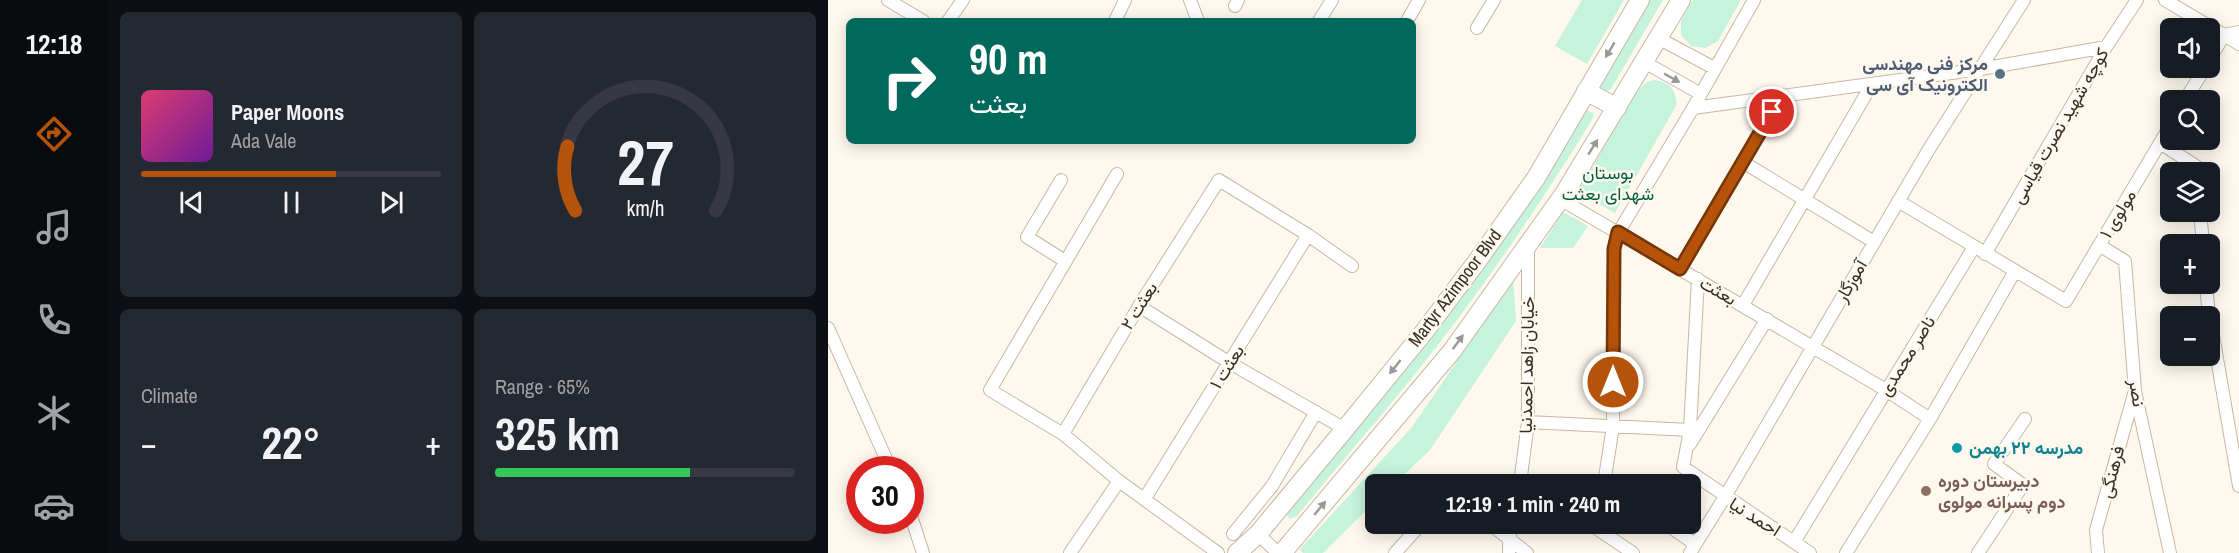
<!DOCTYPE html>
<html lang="en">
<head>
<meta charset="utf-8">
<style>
	:root { --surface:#171b24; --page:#242831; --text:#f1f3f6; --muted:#9ea1a6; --line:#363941; --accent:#b45309 }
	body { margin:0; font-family:"Archivo Narrow",Vazirmatn,sans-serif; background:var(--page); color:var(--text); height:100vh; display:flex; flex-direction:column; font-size:22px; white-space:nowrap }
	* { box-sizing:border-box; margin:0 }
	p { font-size:20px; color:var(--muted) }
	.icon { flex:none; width:33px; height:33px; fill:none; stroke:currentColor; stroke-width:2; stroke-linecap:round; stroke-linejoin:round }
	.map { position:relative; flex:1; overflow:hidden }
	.details { display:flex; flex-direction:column; gap:12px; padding:12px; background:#0d0f14; width:720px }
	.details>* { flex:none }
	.banner { position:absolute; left:18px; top:18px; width:570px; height:126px; border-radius:9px; box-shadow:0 3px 15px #0003; background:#00695c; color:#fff; overflow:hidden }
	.buttons { position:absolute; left:1332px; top:18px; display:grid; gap:12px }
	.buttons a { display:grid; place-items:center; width:60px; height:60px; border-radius:9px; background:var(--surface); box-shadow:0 3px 15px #0003; font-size:30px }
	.speed { position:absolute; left:18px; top:456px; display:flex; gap:12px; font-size:30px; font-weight:700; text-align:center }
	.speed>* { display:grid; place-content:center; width:78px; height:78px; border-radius:50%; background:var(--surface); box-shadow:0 3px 15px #0003; line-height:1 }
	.speed .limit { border:9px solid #d22; background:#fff; color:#111 }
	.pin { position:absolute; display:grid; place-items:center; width:51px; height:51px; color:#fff; margin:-26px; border:3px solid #fff; border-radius:50%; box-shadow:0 2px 6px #0007 }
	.me { position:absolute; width:66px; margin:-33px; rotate:0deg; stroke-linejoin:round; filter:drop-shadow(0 0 4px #0008) }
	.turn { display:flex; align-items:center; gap:21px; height:126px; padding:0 24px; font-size:27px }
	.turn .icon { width:78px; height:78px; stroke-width:2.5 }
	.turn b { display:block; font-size:42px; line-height:51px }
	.big { font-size:45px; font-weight:800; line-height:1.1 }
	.details .widget { flex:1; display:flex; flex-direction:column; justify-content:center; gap:9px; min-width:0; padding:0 21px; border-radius:9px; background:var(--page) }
	.details .dial { align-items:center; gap:0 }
	.dial svg { height:156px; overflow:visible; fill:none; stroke:var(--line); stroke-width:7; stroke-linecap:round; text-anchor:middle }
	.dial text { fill:var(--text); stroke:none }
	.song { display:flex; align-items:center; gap:18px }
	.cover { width:72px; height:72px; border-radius:9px; background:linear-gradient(135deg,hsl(340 70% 55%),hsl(280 70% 35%)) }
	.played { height:6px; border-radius:3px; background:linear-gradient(90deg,var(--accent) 65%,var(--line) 65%) }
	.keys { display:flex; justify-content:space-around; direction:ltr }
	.heat { display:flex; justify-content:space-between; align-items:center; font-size:33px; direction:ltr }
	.charge { height:9px; border-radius:4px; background:linear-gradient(90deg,#34c759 65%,var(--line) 0) }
	.details .tiles { flex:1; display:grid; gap:12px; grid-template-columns:repeat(2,1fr) }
	.trip { position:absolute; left:537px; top:474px; width:336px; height:60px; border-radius:9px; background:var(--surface); box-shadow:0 3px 15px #0003; font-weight:800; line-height:60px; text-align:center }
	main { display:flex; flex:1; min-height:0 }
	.tab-bar { display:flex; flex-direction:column; width:108px; justify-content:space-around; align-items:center; background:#090b0e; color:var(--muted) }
	.tab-bar .icon { width:42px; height:42px }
	.tab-bar .on { color:var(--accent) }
	.tab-bar b { font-size:27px; color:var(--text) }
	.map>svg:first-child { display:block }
	.green { fill:#c6f3dc }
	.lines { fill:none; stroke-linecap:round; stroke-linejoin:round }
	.minor-casing { stroke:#c6b8a3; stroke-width:14 }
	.secondary-casing { stroke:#c6b8a3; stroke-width:20 }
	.minor { stroke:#fff; stroke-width:12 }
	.secondary { stroke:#fff; stroke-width:18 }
	.oneway { fill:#9a9893 }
	.route-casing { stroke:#753606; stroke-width:15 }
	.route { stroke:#b45309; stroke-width:10 }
	.service-dot { fill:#5c6f8a; stroke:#fef8ef; stroke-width:2 }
	.culture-dot { fill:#0f9aa8; stroke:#fef8ef; stroke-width:2 }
	.education-dot { fill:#8d6e63; stroke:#fef8ef; stroke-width:2 }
	.labels { text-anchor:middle; stroke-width:5; stroke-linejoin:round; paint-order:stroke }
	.service-label { font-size:18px; font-weight:bold; fill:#4e5e75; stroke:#fef8ef; text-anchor:end }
	.street-label { font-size:18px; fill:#353027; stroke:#fef8ef }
	.park-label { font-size:18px; fill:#045e40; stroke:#fef8ef }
	.culture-label { font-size:18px; font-weight:bold; fill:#0d838f; stroke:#fef8ef; text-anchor:start }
	.education-label { font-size:18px; font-weight:bold; fill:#785e54; stroke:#fef8ef; text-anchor:start }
</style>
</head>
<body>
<main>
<nav class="tab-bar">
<b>12:18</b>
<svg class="icon on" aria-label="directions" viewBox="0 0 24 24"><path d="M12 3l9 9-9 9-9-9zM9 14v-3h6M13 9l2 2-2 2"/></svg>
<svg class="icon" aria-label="music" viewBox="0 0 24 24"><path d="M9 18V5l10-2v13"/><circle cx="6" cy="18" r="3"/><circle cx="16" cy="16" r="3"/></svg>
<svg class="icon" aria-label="phone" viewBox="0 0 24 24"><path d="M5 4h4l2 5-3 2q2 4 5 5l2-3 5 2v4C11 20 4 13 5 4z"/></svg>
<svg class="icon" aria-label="climate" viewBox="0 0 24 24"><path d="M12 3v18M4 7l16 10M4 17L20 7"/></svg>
<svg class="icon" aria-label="car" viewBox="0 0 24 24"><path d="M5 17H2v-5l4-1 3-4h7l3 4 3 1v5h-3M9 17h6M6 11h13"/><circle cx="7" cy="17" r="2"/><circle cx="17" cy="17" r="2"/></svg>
</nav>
<section class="details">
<div class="tiles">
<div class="widget">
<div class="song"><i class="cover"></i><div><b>Paper Moons</b><p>Ada Vale</p></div></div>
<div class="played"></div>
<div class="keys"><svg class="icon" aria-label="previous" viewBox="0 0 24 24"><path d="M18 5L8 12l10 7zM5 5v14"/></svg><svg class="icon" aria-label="pause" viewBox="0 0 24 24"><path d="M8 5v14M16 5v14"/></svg><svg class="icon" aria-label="next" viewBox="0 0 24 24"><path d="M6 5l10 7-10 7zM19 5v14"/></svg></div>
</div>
<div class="widget dial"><svg viewBox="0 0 100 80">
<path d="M14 69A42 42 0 1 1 86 69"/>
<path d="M14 69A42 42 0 0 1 10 36" stroke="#b45309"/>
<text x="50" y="56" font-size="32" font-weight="700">27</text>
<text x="50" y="72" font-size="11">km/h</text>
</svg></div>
<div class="widget"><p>Climate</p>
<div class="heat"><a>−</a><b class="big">22°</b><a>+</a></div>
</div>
<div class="widget"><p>Range · 65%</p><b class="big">325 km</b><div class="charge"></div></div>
</div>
</section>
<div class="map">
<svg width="1411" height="553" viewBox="0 0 1411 553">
	<rect width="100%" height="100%" fill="#fef8ef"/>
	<path class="green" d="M 754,0 L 796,0 L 759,64 L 727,46 Z
		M 822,0 L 835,0 L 783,89 L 777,92 L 772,86 Z
		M 865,0 L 913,0 L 890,41 L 877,48 L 863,46 L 853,35 L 853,21 Z
		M 826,80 C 841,81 850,91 848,106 L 787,213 L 750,192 L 809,91 L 819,82 Z
		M 758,110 L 766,113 L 764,120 C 709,209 649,298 583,379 C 546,425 506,470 469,516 L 462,519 L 457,513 Z
		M 735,212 L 760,226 L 745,248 L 712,248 Z
		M 685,279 L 688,321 L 602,450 L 566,484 L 548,484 L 547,502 L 495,553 L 475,553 L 472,549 L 584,427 Z"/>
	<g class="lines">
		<defs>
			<path id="minor" d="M 60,0 L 95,21
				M 362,0 L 370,21
				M 1337,0 L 1411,44
				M 407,6 L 410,0
				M 120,21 L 135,0
				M 287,21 L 297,0
				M 491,21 L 504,0
				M 579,21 L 591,0
				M 649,28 L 666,0
				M 830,38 L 886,68
				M 1382,59 L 1396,35 L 1411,32
				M 816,62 L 873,94
				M 1357,100 L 1377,68
				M 865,108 L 1153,69 L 1278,47
				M 1332,143 L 1368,166 L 1369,172
				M 915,162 L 1046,242
				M 289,174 L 162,390 L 235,434 L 291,481 L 390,553
				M 233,180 L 199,237 L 237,261
				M 732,199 L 1058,390 L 1102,419
				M 1070,201 L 1238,301 L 1342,126
				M 1372,212 L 1375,244
				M 1271,245 L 1297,261 L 1307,391 L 1342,553
				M 1157,254 L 1278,47 L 1309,0
				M 852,269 L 954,96
				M 870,279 L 862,430 L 855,467 L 982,553
				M 1378,284 L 1381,316
				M 915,305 L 1044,84
				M 311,306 L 402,363 L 517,429
				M 1382,318 L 1411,486
				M 0,328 L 63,470
				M 700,422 L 862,430
				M 235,434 L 311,306 L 391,180 L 480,235 L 524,266
				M 862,444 L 939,319
				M 692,484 L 700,422 L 700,246
				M 776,484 L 785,426 L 786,249 L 790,233 L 865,108 L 926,0
				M 317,498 L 480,235
				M 82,513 L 95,553
				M 662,524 L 699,553
				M 762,524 L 805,553
				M 838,524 L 867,544
				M 405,534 L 444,486 L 488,412
				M 430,534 L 450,553
				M 966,542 L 1146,247
				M 242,553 L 291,481
				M 567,553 L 593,524
				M 681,553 L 681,540 L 684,524
				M 862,553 L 898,495 L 1101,149 L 1196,0
				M 1018,553 L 1102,419 L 1187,271
				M 1150,553 L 1195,485 L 1166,464 L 1197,419
				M 1270,553 L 1268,530 L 1306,394"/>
			<path id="secondary" d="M 758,91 L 789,108
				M 409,553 L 430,534 L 517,429 L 596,332 L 650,260 L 708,178 L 812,0
				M 454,553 L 624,351 L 736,194 L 853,0"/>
		</defs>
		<use href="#minor" class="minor-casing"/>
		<use href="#secondary" class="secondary-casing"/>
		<use href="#minor" class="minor"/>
		<use href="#secondary" class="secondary"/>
	</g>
	<defs><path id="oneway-solid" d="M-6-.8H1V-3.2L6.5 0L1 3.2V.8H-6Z" transform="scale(1.5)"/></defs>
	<g class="oneway">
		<use href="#oneway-solid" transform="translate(782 50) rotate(121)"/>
		<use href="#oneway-solid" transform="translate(844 78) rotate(29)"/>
		<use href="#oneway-solid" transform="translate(765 147) rotate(-58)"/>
		<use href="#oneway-solid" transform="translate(630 342) rotate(-54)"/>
		<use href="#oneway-solid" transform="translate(567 367) rotate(129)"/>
		<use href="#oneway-solid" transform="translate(492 508) rotate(-50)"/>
	</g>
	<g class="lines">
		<defs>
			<path id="route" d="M 785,382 L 786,249 L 790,232 L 852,269 L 944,112"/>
		</defs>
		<use href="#route" class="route-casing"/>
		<use href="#route" class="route"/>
	</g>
	<circle class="service-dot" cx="1172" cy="74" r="6"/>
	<circle class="culture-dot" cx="1129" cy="448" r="6"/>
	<circle class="education-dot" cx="1098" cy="491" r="6"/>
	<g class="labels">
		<g class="service-label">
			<text x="1160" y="70">مرکز فنی مهندسی<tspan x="1160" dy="21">الکترونیک آی سی</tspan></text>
		</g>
		<g class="street-label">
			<text transform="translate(1232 126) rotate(-60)" y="6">کوچه شهید نصرت قیاسی</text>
			<text transform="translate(1290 214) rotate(-59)" y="6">مولوی ۱</text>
			<text transform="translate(1023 281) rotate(-60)" y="6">آموزگار</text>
			<text transform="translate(627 288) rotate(-53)" y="6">Martyr Azimpoor Blvd</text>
			<text transform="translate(890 291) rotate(30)" y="6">بعثت</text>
			<text transform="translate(311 306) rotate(-58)" y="6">بعثت ۲</text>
			<text transform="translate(1079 356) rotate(-58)" y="6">ناصر محمدی</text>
			<text transform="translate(699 365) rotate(-89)" y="6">خیابان زاهد احمدنیا</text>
			<text transform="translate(399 367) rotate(-58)" y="6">بعثت ۱</text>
			<text transform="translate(1309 393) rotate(81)" y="6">نصر</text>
			<text transform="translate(1284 472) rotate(-75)" y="6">فرهنگی</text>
			<text transform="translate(927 517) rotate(32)" y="6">احمد نیا</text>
		</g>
		<g class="park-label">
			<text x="780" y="179">بوستان<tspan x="780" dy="21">شهدای بعثت</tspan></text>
		</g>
		<g class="culture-label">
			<text x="1141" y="454">مدرسه ۲۲ بهمن</text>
		</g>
		<g class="education-label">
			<text x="1110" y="487">دبیرستان دوره<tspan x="1110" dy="21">دوم پسرانه مولوی</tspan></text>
		</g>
	</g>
</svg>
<div class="buttons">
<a><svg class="icon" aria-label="sound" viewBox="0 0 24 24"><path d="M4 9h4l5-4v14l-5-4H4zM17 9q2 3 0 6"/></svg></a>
<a><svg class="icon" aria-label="search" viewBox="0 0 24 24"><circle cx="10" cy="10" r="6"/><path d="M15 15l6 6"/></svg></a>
<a><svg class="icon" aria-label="layers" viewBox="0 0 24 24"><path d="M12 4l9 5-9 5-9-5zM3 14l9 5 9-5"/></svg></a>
<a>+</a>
<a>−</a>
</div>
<div class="speed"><div class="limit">30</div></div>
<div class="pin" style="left:944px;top:112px;background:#d93025"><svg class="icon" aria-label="arrive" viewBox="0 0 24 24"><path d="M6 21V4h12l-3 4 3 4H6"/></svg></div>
<svg class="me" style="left:785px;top:382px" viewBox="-20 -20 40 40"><circle r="17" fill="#b45309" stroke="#fff" stroke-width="3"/><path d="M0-11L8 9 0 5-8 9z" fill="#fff"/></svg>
<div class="trip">12:19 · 1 min · 240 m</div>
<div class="banner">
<div class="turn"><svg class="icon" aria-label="right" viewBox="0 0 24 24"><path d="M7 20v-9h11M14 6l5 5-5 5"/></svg><div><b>90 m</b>بعثت</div></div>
</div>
</div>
</main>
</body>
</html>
